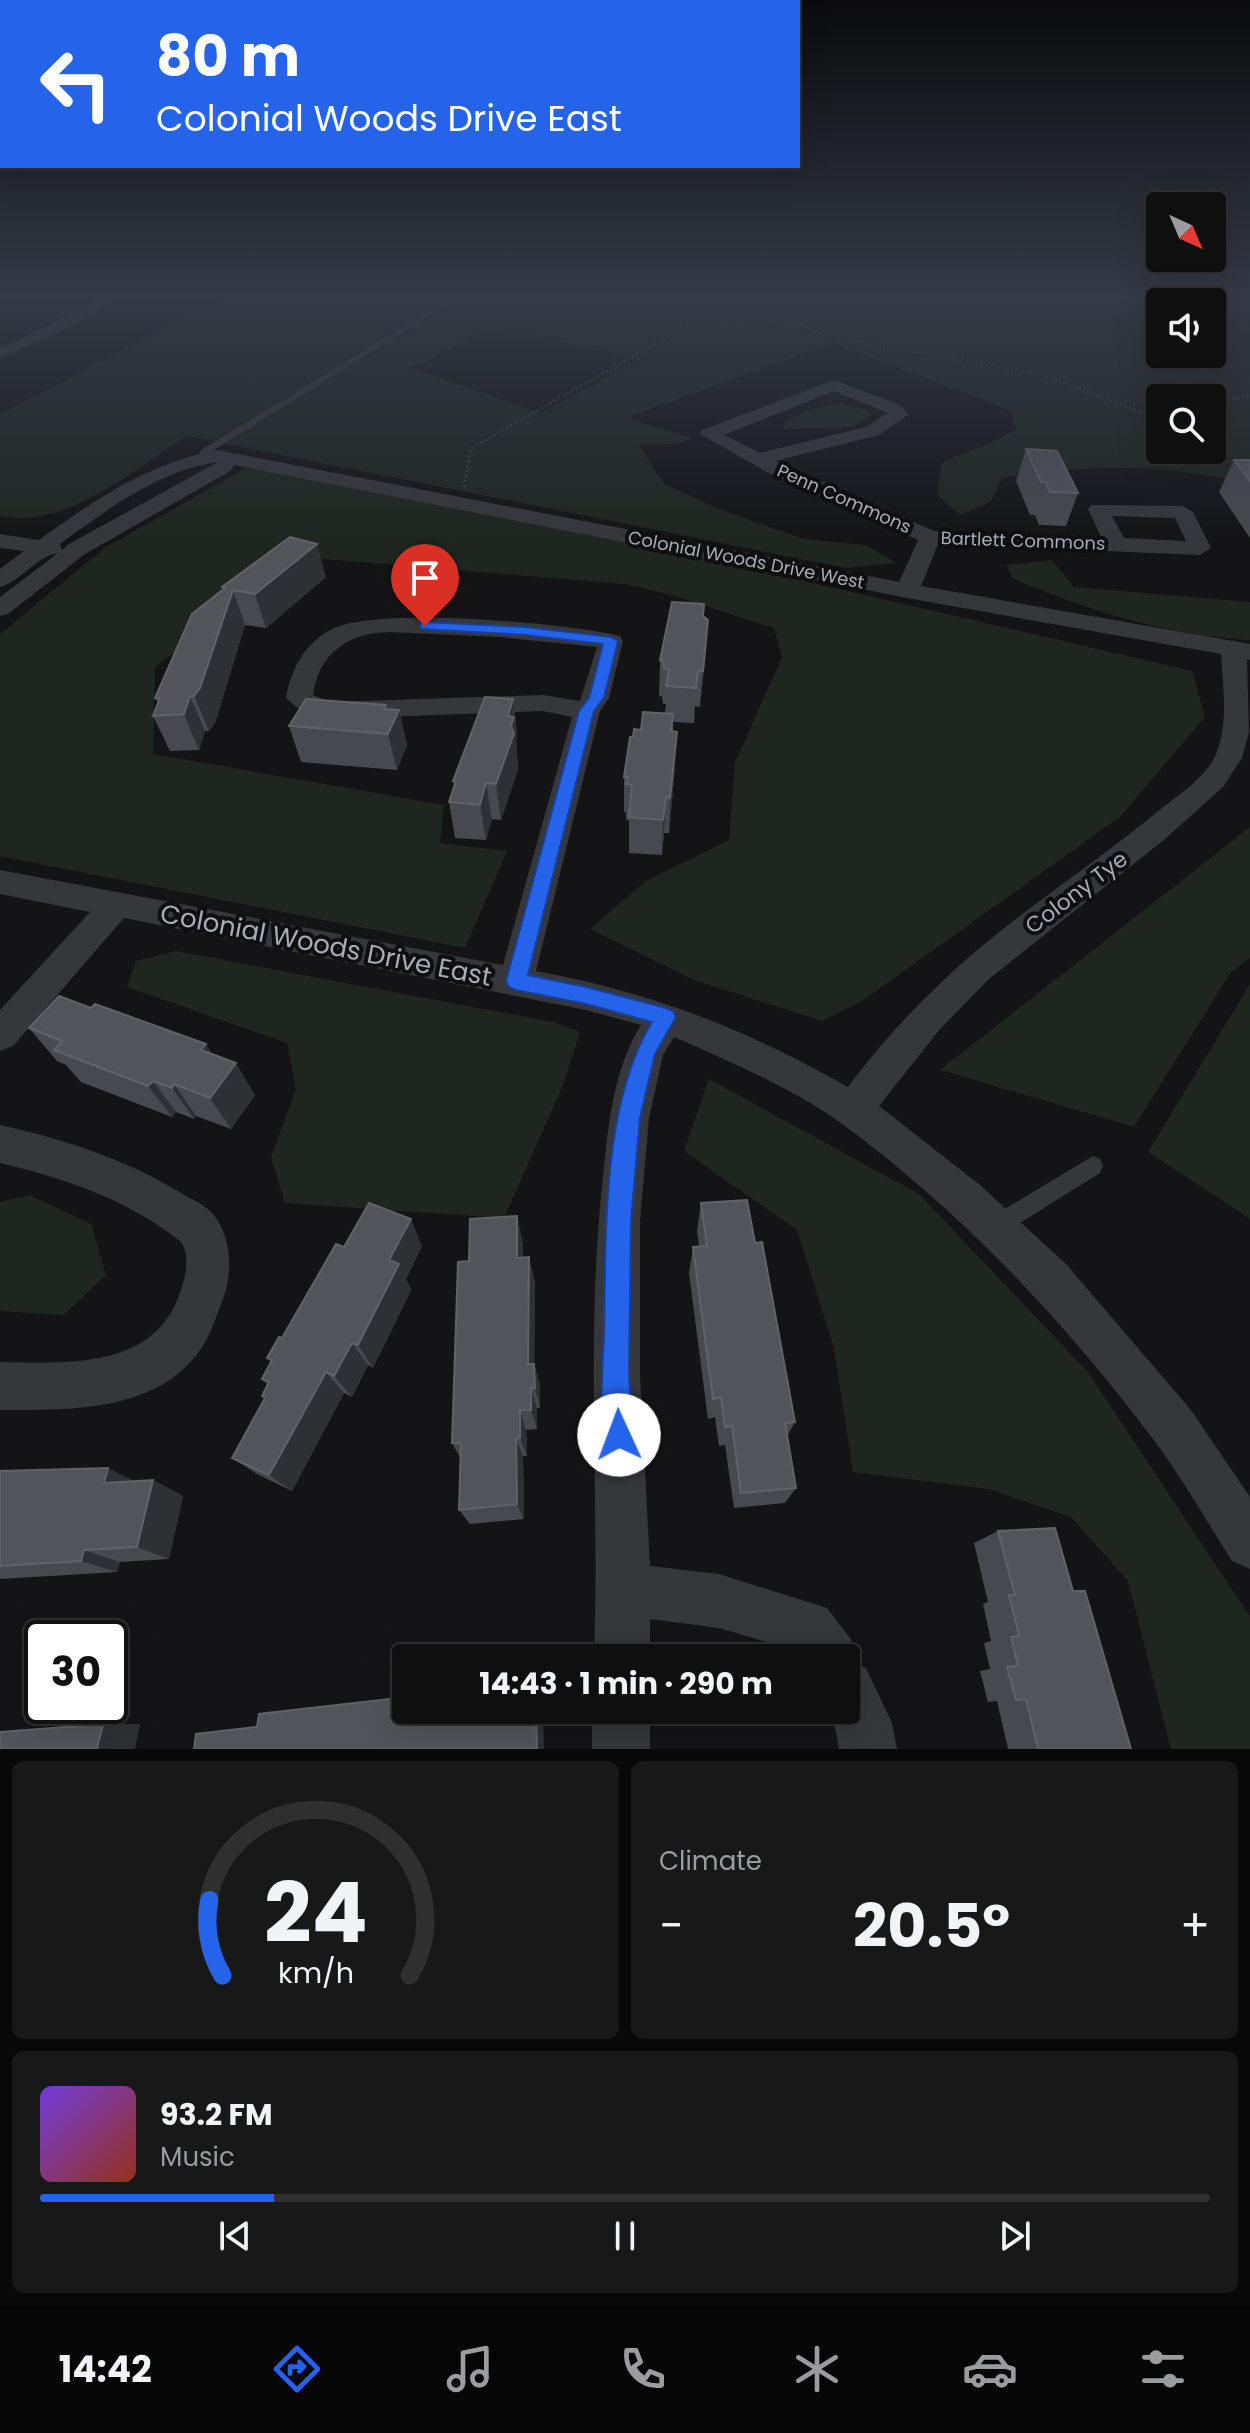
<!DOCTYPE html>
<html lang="en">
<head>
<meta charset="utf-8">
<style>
	:root { --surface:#0f0f10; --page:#181819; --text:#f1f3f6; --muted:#9b9c9f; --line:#2f2f30; --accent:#2563eb }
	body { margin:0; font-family:Poppins,sans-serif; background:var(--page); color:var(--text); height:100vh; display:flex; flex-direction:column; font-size:30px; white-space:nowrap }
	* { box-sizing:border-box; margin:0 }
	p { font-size:26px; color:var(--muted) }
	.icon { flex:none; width:44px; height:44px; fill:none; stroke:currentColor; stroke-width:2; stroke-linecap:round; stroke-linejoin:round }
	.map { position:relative; height:1749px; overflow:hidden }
	.sheet { display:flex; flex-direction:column; gap:12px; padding:12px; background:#080809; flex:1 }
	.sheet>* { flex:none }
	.banner { position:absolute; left:0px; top:0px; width:800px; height:168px; box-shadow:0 8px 32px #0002,0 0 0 2px var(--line); background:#2563eb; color:#fff; overflow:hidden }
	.needle { width:52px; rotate:136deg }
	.fabs { position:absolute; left:1146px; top:192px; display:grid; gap:16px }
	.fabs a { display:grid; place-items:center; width:80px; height:80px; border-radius:8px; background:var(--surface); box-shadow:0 8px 32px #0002,0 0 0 2px var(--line); font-size:40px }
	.speed { position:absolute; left:24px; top:1620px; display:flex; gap:16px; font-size:40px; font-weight:700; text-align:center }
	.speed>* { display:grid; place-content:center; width:104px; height:104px; border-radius:50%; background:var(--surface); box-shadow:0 8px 32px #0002,0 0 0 2px var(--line); line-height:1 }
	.speed .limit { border:4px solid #111; border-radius:12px; background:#fff; color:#111 }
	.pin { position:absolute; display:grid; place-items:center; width:68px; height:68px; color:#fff; margin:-82px -34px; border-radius:50% 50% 50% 0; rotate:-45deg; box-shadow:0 0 8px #0007 }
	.pin .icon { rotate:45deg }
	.me { position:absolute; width:88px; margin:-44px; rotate:358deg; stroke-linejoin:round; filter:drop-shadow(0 0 6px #0008) }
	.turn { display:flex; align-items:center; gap:28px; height:168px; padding:0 24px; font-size:36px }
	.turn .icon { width:104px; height:104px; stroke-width:2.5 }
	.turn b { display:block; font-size:56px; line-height:68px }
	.big { font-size:60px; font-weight:700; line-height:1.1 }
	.sheet .card { flex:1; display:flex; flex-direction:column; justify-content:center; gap:12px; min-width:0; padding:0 28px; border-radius:12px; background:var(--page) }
	.sheet .dial { align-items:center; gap:0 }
	.dial svg { height:208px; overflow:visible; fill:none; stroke:var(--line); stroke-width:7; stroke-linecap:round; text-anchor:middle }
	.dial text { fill:var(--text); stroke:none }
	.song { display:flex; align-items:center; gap:24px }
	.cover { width:96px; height:96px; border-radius:12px; background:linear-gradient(135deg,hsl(260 70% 55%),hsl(10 70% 35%)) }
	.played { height:8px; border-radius:4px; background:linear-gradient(90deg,var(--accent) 20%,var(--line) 20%) }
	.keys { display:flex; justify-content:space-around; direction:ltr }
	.heat { display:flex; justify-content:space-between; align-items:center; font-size:44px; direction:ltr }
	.sheet .tiles { flex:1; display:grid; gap:12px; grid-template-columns:1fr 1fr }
	.card:last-child { grid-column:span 2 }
	.trip { position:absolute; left:392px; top:1644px; width:468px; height:80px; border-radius:8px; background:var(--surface); box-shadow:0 8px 32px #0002,0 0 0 2px var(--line); font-weight:700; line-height:80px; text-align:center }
	.tabs { display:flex; height:128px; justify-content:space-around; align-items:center; background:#060606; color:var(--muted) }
	.tabs .icon { width:56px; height:56px }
	.tabs .current { color:var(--accent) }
	.tabs b { font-size:36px; color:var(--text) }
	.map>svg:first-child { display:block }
	.green { fill:#1f2620; fill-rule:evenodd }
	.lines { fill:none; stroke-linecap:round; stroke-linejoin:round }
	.path { stroke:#3c3d42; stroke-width:3; stroke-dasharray:2 3; stroke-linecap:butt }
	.lane { fill:#36373b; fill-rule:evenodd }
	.street { fill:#36373b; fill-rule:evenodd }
	.wall { fill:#48494e }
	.shaded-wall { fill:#2f3033 }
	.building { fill:#525459; stroke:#606268; stroke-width:2 }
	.route { fill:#2563eb; stroke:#184099; stroke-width:2 }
	.labels { text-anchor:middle; stroke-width:8; stroke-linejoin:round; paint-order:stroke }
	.far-street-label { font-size:18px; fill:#a7acb6; stroke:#0f0f11 }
	.street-label { font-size:22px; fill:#a7acb6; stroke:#0f0f11 }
	.near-street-label { font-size:26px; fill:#a7acb6; stroke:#0f0f11 }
</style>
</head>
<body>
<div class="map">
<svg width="1250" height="1749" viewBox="0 0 1250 1749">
	<rect width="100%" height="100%" fill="#141416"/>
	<path class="green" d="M 225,296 L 1250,296 L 1250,485 C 1171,463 1082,464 1002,478 L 991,502 L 960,515 L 937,495 L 942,462 L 997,440 L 1016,428 L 1010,410 L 832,343 L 626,418 L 694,438 L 677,444 L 639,445 L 664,484 L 727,512 L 804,539 L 865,545 L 897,563 L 846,568 L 187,436 C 133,470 66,530 0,516 L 0,414 ZM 1160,302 L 1212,302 L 1212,354 L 1160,354 ZM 479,335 L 536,336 L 639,360 L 541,413 L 412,368 ZM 1160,398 L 1212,398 L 1212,450 L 1160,450 Z
		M 841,404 L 865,409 L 870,416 L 853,427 L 783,429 L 787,420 L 816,408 Z
		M 248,467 L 625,539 L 1192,671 L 1205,717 L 1120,817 L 862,1001 L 822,1021 L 694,980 L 590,929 L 646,881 L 729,840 L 735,763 L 782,657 L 774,628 L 671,595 L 625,584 L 299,557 L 155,667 L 153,754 L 444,805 L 440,843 L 507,851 L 465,948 L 0,856 L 0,634 L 106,547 Z
		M 1052,560 L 1074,587 L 1250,602 L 1250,640 C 1167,635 1088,611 1012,578 L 1006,565 Z
		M 1250,827 L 1250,958 L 1231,972 L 1134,1127 L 940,1070 Z
		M 176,951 L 553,1022 L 580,1032 L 564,1083 L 504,1218 L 285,1203 L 271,1157 L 296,1089 L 287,1043 L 127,987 L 136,961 Z
		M 1250,984 L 1250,1219 L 1148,1152 Z
		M 709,1079 L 919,1194 L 1088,1372 L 1250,1616 L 1250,1749 L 1171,1749 L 1128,1581 L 1071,1517 L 989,1489 L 853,1472 L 834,1348 L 797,1230 L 684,1151 Z
		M 30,1195 L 91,1224 L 106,1275 L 64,1315 L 0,1311 L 0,1202 Z"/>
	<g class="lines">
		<path class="path" d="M 1232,296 L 1250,302
			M 681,322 L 797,324 L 824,335 L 1044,375 L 1143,413 L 1160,411
			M 1212,402 L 1250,396
			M 464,487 L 471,448 L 676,332 L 690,307 L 675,296"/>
		<path class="lane" d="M 454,296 L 462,296 L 209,453 L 206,459 L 198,457 L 201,450 Z
			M 1093,1156 L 1100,1159 L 1103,1166 L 1100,1173 L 1004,1233 L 996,1237 L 988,1233 L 985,1226 L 988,1219 Z"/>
		<path class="street" d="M 91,296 L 105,296 L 109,302 L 99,312 L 0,359 L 0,348 L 89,306 L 94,301 Z
			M 834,380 L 900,405 L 909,414 L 879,435 L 775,461 L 934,531 L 1101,537 L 1088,509 L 1091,505 L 1183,506 L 1193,512 L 1211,548 L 1200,555 L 938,544 L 921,586 L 1250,644 L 1250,660 L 1247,659 L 1249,732 L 1242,758 L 1223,787 L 1165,839 L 989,979 L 940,1029 L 879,1106 L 980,1185 L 1066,1264 L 1191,1410 L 1250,1497 L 1250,1569 L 1232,1561 C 1207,1522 1184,1481 1156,1443 C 1068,1325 960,1210 841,1123 C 790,1087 731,1062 674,1037 L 663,1055 L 649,1118 L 640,1221 L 640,1375 L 650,1566 L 719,1574 L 827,1608 L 850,1638 L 858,1658 L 856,1664 L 866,1668 L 892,1723 L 897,1749 L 839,1749 L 835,1727 L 827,1710 L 846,1710 L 846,1658 L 797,1658 L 791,1649 L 719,1628 L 650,1619 L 650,1658 L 594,1658 C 600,1498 585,1337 603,1177 C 608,1126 613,1070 641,1025 L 586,1010 L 124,918 L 13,1046 L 0,1051 L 0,1010 L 90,912 L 0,894 L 0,870 L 503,965 L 572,717 L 543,711 L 329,719 L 301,711 L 286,698 C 291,669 305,643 332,629 C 377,606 568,623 620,636 L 623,641 L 609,698 L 600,711 L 536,971 C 653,993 744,1028 848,1087 C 903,1013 967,954 1041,900 C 1083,869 1126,838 1167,804 C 1183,792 1201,779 1212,762 C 1230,731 1223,689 1221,654 L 907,598 L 234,465 L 232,470 L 85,554 L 8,614 L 0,616 L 0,597 L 58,553 C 35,557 22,581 0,587 L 0,569 L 24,551 L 0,548 L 0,534 L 39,540 C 94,500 149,463 217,450 L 899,582 L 918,540 L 767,472 L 700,434 L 702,430 ZM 834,391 L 888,413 L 866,427 L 760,453 L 724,435 ZM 218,462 L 69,544 L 62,550 L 60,544 C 107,510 159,470 218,462 ZM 1112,516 L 1175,518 L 1186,541 L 1124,538 ZM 389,632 L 499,637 L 597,647 L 580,701 L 543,695 L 330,702 L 313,695 C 319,653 348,633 389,632 Z
			M 0,1125 C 63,1139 126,1159 181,1193 C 191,1199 204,1204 212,1213 C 232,1235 233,1273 223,1299 C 217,1314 212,1331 204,1344 C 162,1413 70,1410 0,1410 L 0,1362 C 68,1363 156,1370 181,1290 C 186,1275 190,1255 181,1242 C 129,1200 64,1178 0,1163 Z
			M 592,1710 L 650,1710 L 650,1749 L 592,1749 Z"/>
	</g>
	<path class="wall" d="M 1026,449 L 1078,493 L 1066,526 L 1039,525 L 1035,515 L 1030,515 L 1016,481 Z
		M 1234,460 L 1250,460 L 1250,538 L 1219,492 Z
		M 326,577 L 266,628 L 245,625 L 215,723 L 209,731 L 205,731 L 199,750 L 170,751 L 153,716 L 158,704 L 155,698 L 223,590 L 222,587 Z
		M 703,616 L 708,620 L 700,707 L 695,706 L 694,723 L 673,722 L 675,767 L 669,833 L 664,833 L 662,855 L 629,853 L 629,820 L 626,820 L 626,812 L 624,812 L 624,777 L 633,737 L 641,730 L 665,713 L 666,704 L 663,704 L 662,696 L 659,696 L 660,660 Z
		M 513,699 L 517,734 L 516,739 L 518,769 L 501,820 L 492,819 L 486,840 L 455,838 L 449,802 L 454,787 L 453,781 Z
		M 386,705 L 386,709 L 399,710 L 407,745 L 397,770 L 301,762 L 289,726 Z
		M 29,1028 L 213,1054 L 255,1095 L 231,1129 L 196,1116 L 194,1119 L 176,1112 L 172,1117 L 81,1082 L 66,1065 L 57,1061 Z
		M 701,1203 L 755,1243 L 795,1422 L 787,1436 L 796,1488 L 785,1503 L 734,1508 L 725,1445 L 719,1446 L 715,1417 L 708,1419 L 689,1273 L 693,1247 L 699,1246 L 697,1231 Z
		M 523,1243 L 523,1258 L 529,1257 L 535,1283 L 534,1364 L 540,1385 L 540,1408 L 537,1408 L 537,1429 L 526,1430 L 527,1456 L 523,1456 L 524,1519 L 470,1524 L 459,1510 L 461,1459 L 452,1443 L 469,1261 Z
		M 422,1246 L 406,1279 L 411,1290 L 373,1368 L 368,1365 L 352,1397 L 344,1393 L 292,1491 L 257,1474 L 232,1458 L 265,1399 L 262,1396 L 268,1385 L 262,1379 L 271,1362 L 267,1358 L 282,1338 L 344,1247 Z
		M 0,1471 L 135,1481 L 153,1480 L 183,1496 L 169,1559 L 120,1562 L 117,1572 L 0,1579 Z
		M 998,1531 L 1073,1591 L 1131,1749 L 1008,1749 L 997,1701 L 988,1702 L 980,1671 L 990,1669 L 984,1643 L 991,1641 L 983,1604 L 988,1602 L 974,1543 Z"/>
	<path class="shaded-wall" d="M 317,544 L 326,577 L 266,628 L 255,594 Z
		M 233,590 L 245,625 L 215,723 L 209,731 L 194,696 Z
		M 708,620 L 706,654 L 700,707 L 703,671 Z
		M 190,696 L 205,731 L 199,750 L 184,714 Z
		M 513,699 L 517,734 L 516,739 L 518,769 L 501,820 L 496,784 L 508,716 Z
		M 386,705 L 391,728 L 399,710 L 407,745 L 397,770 L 388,734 L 384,709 Z
		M 677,732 L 675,767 L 669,833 L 670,798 Z
		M 486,783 L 492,819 L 486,840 L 480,805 Z
		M 666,797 L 664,833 L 662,855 L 663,820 Z
		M 206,1044 L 226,1076 L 236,1063 L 255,1095 L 231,1129 L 210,1098 L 201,1050 Z
		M 153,1081 L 176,1112 L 172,1117 L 148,1086 Z
		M 174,1084 L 196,1116 L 194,1119 L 172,1088 Z
		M 517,1216 L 523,1243 L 523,1284 L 517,1258 Z
		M 411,1219 L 422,1246 L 406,1279 L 411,1290 L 373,1368 L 358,1345 L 389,1260 Z
		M 529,1257 L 535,1283 L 534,1386 L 528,1364 Z
		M 352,1343 L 368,1365 L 352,1397 L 334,1376 Z
		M 534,1364 L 540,1385 L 540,1408 L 535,1388 Z
		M 326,1372 L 344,1393 L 292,1491 L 269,1475 Z
		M 531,1388 L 537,1408 L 537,1429 L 531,1410 Z
		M 520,1410 L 526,1430 L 527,1456 L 520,1438 Z
		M 516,1439 L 523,1456 L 524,1519 L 517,1504 Z
		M 108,1468 L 140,1484 L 104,1483 Z
		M 153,1480 L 183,1496 L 169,1559 L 137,1547 Z
		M 84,1550 L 120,1562 L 117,1572 L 81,1561 Z
		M 536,1710 L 543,1710 L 544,1749 L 537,1749 Z
		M 103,1724 L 140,1724 L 135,1749 L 97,1749 Z"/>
	<path class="building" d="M 1026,449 L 1057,451 L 1078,493 L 1050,492 L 1046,482 L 1041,482 Z
		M 1234,460 L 1250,460 L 1250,481 Z
		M 290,537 L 317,544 L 255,594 L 233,590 L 200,688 L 194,696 L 190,696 L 184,714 L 153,716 L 160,698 L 155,698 L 192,614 L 225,588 L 222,587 Z
		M 672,602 L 704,604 L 703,616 L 708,620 L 703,671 L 698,671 L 696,688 L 666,686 L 669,669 L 664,669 L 663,661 L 660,660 Z
		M 485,697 L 513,699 L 508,716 L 514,717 L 511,726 L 514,733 L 496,784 L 486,783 L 480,805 L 449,802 L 456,781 L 453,781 Z
		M 306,699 L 386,705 L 384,709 L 399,710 L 388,734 L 289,726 Z
		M 643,712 L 673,714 L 671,731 L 677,732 L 670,798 L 666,797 L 663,820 L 629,817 L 632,785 L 626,784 L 628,777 L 624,777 L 630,737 L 633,737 L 634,729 L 641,730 Z
		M 59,996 L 91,1008 L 95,1004 L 206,1044 L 201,1050 L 236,1063 L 210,1098 L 174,1084 L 172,1088 L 153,1081 L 148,1086 L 54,1050 L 62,1041 L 29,1028 Z
		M 747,1200 L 755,1243 L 762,1242 L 795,1422 L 785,1423 L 796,1488 L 741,1493 L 732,1426 L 725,1427 L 721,1397 L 713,1399 L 693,1247 L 707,1246 L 701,1203 Z
		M 369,1203 L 411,1219 L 389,1260 L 399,1264 L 358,1345 L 352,1343 L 334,1376 L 326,1372 L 269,1475 L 232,1458 L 265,1398 L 262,1396 L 269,1382 L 262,1379 L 272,1360 L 267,1358 L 279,1337 L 282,1338 L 336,1244 L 344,1247 Z
		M 517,1216 L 517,1258 L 529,1257 L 528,1364 L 534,1364 L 535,1388 L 531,1388 L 531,1410 L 520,1410 L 520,1438 L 516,1439 L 517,1504 L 459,1510 L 461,1443 L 452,1443 L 458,1262 L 469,1261 L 470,1219 Z
		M 108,1468 L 104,1483 L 153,1480 L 137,1547 L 84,1550 L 81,1561 L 0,1566 L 0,1471 Z
		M 1055,1528 L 1073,1591 L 1085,1591 L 1131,1749 L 1038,1749 L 1026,1699 L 1016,1700 L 1007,1667 L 1018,1666 L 1011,1637 L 1019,1636 L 1009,1595 L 1015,1595 L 998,1531 Z
		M 406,1697 L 406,1710 L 536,1710 L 537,1749 L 194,1749 L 196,1734 L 257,1727 L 259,1714 Z
		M 103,1724 L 97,1749 L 0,1749 L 0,1732 Z"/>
	<linearGradient id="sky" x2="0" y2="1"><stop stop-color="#0b0b0c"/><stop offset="0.55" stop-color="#343a47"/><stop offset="1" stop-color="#343a47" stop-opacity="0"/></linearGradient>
	<rect width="1250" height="540" fill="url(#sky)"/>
	<path class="route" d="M 425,622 L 526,627 L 611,637 L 618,641 L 604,698 L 594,711 L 528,975 L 586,987 L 666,1008 L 673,1011 L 676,1017 L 655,1054 L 640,1118 L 631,1221 L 629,1375 L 633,1435 L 628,1445 L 619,1449 L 609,1445 C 597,1416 603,1366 604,1335 C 606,1238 601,1106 652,1022 L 586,1004 L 516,990 L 509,987 L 506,981 L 579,711 L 589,698 L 603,644 L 526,635 L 420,629 L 420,623 Z"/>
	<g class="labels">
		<g class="far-street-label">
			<text transform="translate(844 499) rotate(24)" y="6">Penn Commons</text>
			<text transform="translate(1023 541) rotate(2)" y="6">Bartlett Commons</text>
			<text transform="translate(746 560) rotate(11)" y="6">Colonial Woods Drive West</text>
		</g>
		<g class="street-label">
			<text transform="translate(1076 892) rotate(-37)" y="8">Colony Tye</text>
		</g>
		<g class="near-street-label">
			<text transform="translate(326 945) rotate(11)" y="9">Colonial Woods Drive East</text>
		</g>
	</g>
</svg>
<div class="fabs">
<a><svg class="needle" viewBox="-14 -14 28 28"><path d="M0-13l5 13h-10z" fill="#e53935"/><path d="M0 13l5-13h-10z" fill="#9b9c9f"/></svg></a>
<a><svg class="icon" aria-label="sound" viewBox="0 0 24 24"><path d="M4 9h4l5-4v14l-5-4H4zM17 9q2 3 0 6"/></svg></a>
<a><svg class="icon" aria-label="search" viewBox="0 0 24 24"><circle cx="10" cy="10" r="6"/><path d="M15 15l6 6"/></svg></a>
</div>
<div class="speed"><div class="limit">30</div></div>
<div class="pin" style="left:425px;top:626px;background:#d93025"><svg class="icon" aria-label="arrive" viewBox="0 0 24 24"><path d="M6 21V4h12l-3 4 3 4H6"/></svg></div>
<svg class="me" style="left:619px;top:1435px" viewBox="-20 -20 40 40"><circle r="19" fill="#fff"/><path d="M0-13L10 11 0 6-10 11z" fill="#2563eb"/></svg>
<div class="trip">14:43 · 1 min · 290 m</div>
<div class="banner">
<div class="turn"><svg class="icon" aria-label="left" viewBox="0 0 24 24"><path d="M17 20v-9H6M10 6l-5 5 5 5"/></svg><div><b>80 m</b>Colonial Woods Drive East</div></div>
</div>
</div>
<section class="sheet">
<div class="tiles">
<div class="card dial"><svg viewBox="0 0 100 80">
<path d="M14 69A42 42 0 1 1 86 69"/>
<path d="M14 69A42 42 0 0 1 9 40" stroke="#2563eb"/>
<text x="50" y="56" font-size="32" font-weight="700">24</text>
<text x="50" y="72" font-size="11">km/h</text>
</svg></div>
<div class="card"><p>Climate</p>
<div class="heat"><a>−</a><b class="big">20.5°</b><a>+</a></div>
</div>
<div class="card">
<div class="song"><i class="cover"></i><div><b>93.2 FM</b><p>Music</p></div></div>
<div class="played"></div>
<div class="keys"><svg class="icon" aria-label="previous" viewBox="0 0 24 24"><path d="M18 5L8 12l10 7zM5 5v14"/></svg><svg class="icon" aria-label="pause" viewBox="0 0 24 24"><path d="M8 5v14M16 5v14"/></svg><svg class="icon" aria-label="next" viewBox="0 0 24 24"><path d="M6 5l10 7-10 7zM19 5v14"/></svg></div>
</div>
</div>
</section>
<nav class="tabs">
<b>14:42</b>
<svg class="icon current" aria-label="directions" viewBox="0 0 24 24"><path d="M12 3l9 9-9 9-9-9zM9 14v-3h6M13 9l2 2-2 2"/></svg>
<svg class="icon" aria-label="music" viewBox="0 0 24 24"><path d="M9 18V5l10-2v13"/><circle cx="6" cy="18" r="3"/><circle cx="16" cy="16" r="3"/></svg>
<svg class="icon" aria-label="phone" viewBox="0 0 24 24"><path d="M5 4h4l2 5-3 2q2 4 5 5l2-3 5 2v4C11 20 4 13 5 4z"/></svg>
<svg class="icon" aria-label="climate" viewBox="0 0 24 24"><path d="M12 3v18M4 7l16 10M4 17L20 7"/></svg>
<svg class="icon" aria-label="car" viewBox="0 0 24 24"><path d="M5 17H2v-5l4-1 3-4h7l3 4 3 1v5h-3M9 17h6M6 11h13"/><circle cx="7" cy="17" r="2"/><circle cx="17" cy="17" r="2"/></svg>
<svg class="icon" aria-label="filters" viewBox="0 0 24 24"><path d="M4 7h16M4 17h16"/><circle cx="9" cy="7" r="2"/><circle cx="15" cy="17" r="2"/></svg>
</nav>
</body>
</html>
